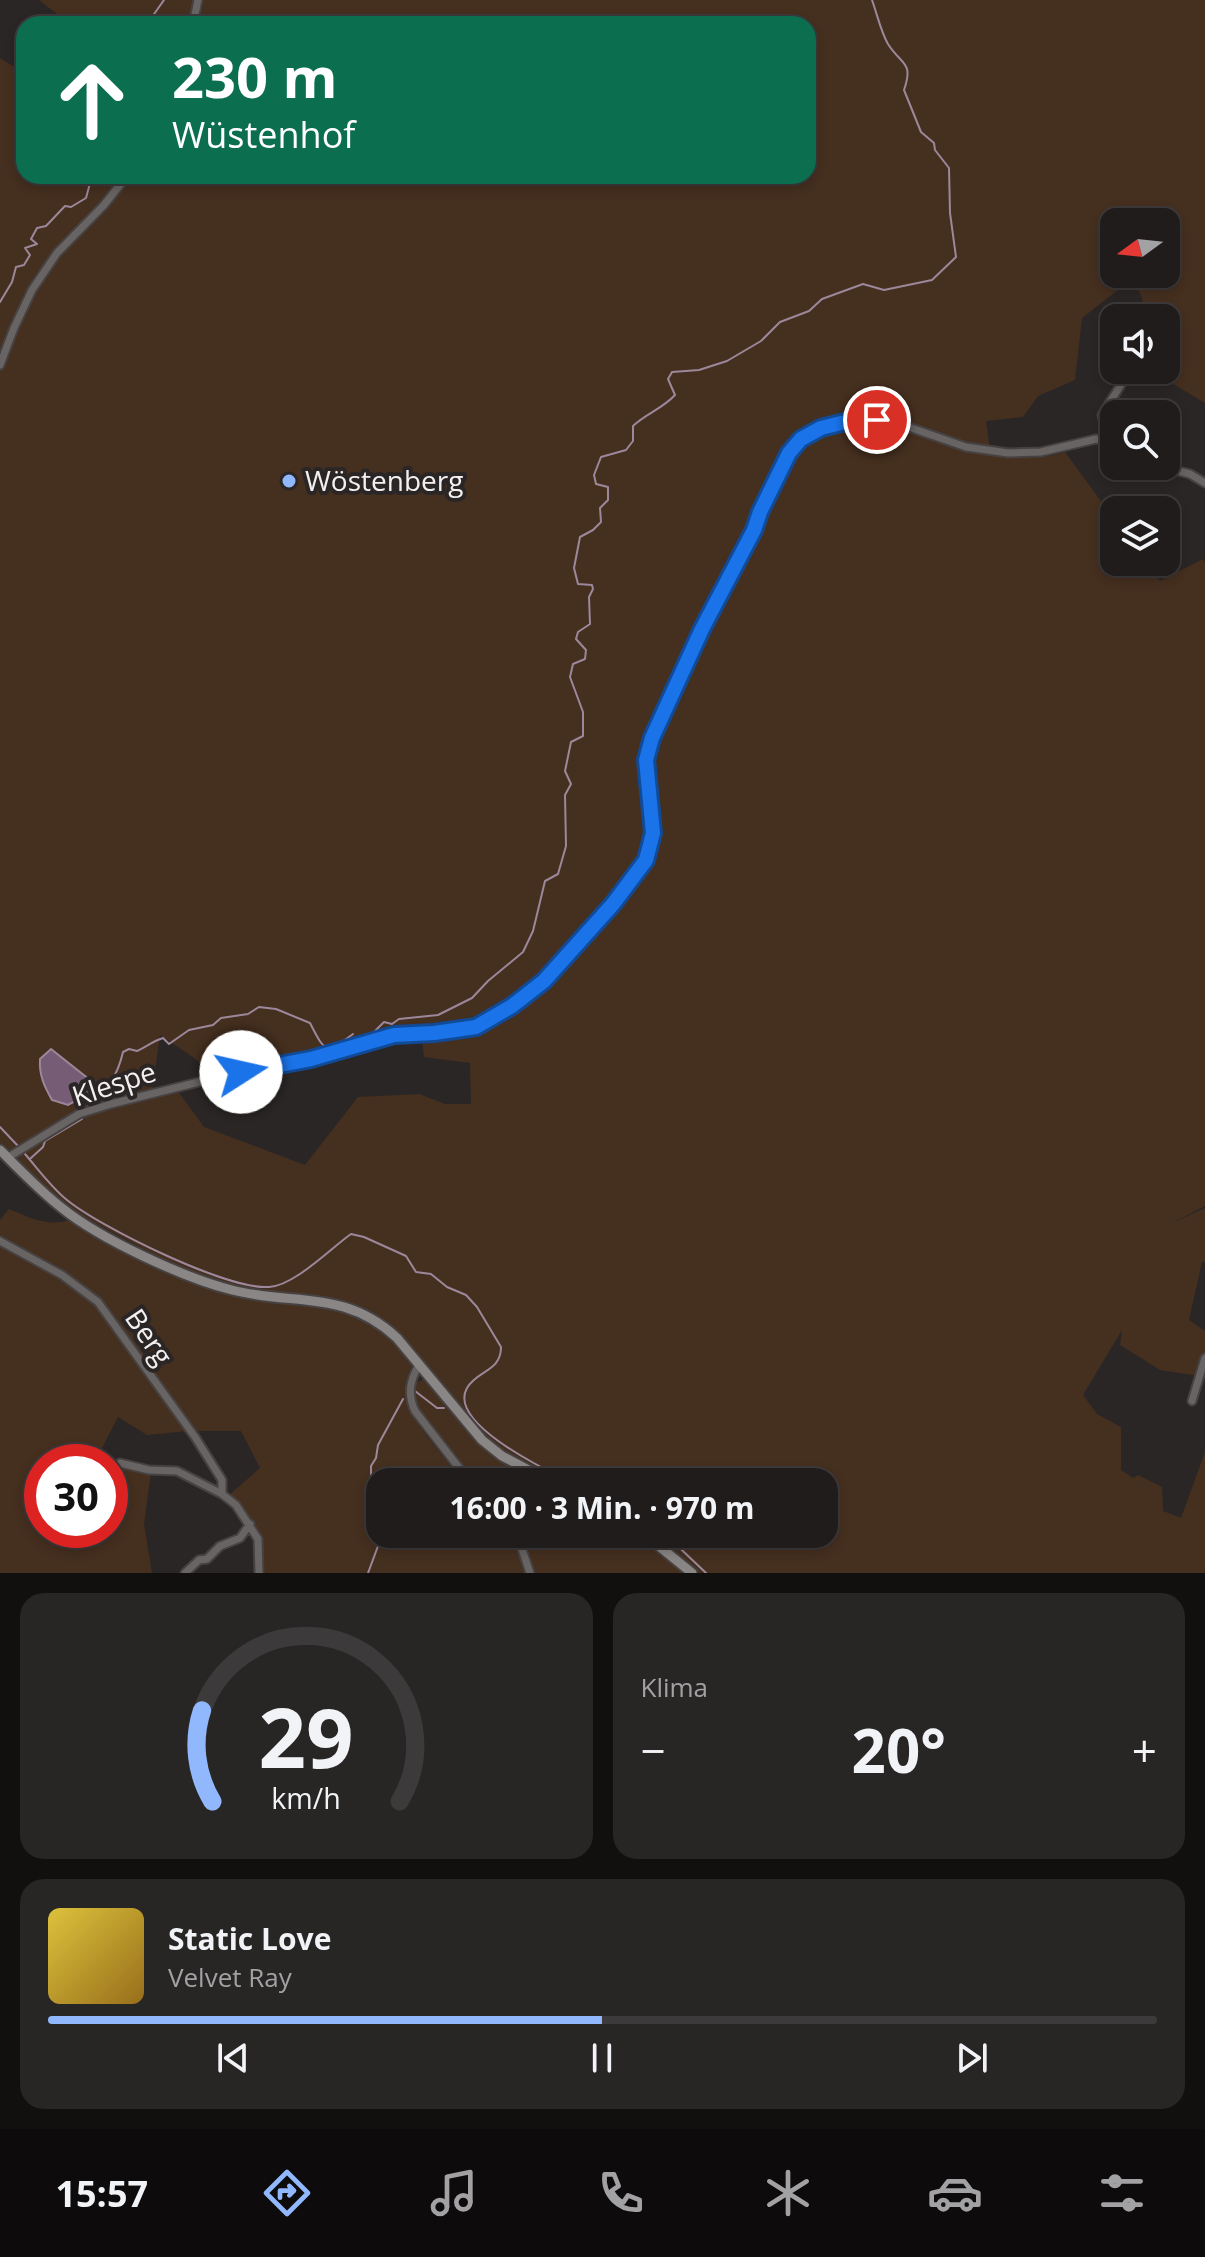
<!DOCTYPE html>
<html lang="de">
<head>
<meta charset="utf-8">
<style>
	:root { --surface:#201c1c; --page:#282525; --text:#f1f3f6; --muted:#a2a1a3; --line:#3d3a3b; --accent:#91b8fd }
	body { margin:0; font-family:"Open Sans",sans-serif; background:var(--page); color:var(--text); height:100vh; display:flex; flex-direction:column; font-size:30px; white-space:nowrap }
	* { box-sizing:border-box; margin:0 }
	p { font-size:26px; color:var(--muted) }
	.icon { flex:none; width:44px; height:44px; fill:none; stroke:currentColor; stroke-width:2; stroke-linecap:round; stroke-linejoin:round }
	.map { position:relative; height:1573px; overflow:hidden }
	.drawer { display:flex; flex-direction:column; gap:20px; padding:20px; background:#120f0f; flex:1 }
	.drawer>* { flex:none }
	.hud { position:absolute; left:16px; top:16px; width:800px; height:168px; border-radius:24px; box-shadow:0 4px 12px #0003,0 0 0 2px var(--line); background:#0b6e4f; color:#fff; overflow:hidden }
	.needle { width:52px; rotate:255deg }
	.tools { position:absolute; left:1100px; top:208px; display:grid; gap:16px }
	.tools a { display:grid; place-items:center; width:80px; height:80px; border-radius:16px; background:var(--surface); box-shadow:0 4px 12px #0003,0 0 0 2px var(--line); font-size:40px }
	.speed { position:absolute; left:24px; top:1444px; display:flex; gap:16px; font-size:40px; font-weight:700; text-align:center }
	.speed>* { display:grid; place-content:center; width:104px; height:104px; border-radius:50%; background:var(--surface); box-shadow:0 4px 12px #0003,0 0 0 2px var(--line); line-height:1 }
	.speed .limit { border:12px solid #d22; background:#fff; color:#111 }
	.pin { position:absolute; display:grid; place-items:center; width:68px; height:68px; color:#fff; margin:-34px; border:4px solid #fff; border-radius:50%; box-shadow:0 2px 8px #0007 }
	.me { position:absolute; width:88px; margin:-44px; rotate:80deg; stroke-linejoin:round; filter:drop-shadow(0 0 6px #0008) }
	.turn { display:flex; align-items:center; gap:28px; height:168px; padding:0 24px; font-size:36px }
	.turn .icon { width:104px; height:104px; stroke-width:2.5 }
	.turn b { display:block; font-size:56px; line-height:68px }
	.big { font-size:60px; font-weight:700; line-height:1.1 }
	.drawer .card { flex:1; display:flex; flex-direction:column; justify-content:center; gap:12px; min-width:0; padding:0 28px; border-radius:24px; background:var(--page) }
	.drawer .dial { align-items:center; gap:0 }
	.dial svg { height:208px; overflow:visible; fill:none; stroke:var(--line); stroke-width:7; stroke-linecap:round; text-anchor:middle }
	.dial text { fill:var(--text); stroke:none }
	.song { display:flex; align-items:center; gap:24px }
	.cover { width:96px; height:96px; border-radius:12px; background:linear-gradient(135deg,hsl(50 70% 55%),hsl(40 70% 35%)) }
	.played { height:8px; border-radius:4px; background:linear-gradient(90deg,var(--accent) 50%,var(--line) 50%) }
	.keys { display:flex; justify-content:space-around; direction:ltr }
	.heat { display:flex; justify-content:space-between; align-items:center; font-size:44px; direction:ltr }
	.drawer .tiles { flex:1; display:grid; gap:20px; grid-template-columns:1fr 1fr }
	.card:last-child { grid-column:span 2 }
	.trip { position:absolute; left:366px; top:1468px; width:472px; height:80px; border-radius:24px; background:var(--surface); box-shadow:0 4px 12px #0003,0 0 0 2px var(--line); font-weight:700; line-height:80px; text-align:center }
	.tabs { display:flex; height:128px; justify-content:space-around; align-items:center; background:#0d0b0b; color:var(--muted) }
	.tabs .icon { width:56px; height:56px }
	.tabs .selected { color:var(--accent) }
	.tabs b { font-size:36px; color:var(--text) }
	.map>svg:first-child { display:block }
	.green { fill:#452f1f; fill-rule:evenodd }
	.water { fill:#775c75; stroke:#9c889a; stroke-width:2 }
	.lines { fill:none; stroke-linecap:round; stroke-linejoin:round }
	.stream { stroke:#9c889a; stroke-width:2 }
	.street-casing { stroke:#474242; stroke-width:11 }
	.secondary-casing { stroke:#474242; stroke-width:13 }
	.street { stroke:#676463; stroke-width:7 }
	.secondary { stroke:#8a8685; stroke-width:9 }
	.route-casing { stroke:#114b97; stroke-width:20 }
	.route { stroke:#1a73e8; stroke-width:14 }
	.poi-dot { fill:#91b8fd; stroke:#2b2626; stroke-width:3 }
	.labels { text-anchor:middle; stroke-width:8; stroke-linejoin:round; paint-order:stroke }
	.poi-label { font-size:28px; fill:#f4f0f1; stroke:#2b2626; text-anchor:start }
	.street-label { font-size:28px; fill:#f4f0f1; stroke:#2b2626 }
</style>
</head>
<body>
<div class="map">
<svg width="1205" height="1573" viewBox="0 0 1205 1573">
	<rect width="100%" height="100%" fill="#2b2626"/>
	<path class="green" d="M 39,0 L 1205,0 L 1205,403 L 1150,370 L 1166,370 L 1166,318 L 1146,318 L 1142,297 L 1132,279 L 1082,318 L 1075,380 L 1038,396 L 1023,417 L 986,421 L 990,450 L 955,442 L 908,426 L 907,430 C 955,446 1015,469 1065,452 L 1114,519 L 1114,562 L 1146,562 L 1160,581 L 1203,559 L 1205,563 L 1205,1206 L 1172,1223 L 1205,1208 L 1205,1262 L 1202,1262 L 1189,1320 L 1205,1331 L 1205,1355 L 1199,1376 L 1160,1370 L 1120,1345 L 1122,1330 L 1083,1395 L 1097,1414 L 1121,1427 L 1121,1470 L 1133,1478 L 1138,1475 L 1162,1487 L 1163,1511 L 1181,1518 L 1205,1452 L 1205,1573 L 531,1573 L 521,1546 L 528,1573 L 263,1573 C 264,1540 251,1518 228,1496 L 260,1468 L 241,1431 L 192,1431 L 157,1384 L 110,1313 L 58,1273 L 0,1242 L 0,1220 L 9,1209 C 30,1218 50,1228 72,1219 L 179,1276 L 232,1294 L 354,1312 L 382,1329 L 412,1363 C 410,1370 406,1379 406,1387 C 405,1419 446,1458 465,1482 L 380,1482 L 380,1534 L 824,1534 L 824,1482 L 467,1482 L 471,1476 C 446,1451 409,1422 416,1383 L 424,1379 L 475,1440 L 483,1435 L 387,1324 L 359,1307 L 329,1298 L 230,1286 L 181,1269 L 67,1208 L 20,1163 L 18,1156 L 78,1117 L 98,1109 L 177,1090 L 204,1127 L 305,1165 L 358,1097 L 419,1094 L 445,1104 L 471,1104 L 470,1063 L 424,1057 L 421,1030 L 396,1031 L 344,1045 L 320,1058 L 215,1077 L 193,1057 L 160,1035 L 152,1092 L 78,1114 L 13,1152 L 0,1144 L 0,58 L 24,73 L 24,176 L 808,176 L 808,24 L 52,24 L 57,14 ZM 1114,222 L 1166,222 L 1166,274 L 1114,274 ZM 51,1049 L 95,1084 L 94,1091 L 68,1105 L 52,1100 C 45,1086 39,1075 40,1059 Z
		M 0,1244 L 42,1265 L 94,1301 L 188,1431 L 147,1435 L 118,1417 L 99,1454 L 128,1467 L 151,1473 L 144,1524 L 152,1573 L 0,1573 ZM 42,1462 L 110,1462 L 110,1530 L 42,1530 Z"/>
	<path class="water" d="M 51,1049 L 95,1084 L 94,1091 L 68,1105 L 52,1100 C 44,1086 39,1075 40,1059 Z"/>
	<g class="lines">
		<path class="stream" d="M 151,24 L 152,17 L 164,0
			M 0,302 L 12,282 L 16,267 L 24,265 L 30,255 L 25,248 L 37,244 L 31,239 L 37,228 L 46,226 L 65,206 L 71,207 L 86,198 L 92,176
			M 364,1035 L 373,1033 L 384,1022 L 392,1024 L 399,1019 L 438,1015 L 472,998 L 488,981 L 523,952 L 533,931 L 545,881 L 558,874 L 566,846 L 565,795 L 571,784 L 565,771 L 571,742 L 583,736 L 583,712 L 570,677 L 573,664 L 585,659 L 586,650 L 576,639 L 578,632 L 590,624 L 589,597 L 593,589 L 592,585 L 578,584 L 574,568 L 580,537 L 593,530 L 601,522 L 600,508 L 608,500 L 608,487 L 596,484 L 594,475 L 601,457 L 626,450 L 633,441 L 633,426 C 647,413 662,409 675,395 L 668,379 L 672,372 L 699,370 L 727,361 L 761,341 L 780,322 L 809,311 L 822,299 L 863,284 L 884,290 L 932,280 L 956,257 L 950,213 L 949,168 L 935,150 L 934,143 L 921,132 L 904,90 C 914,61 901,65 888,44 C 881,32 877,14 872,0
			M 88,1105 C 108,1092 118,1074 123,1052 L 129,1049 L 137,1051 C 146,1047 153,1041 163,1038 L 169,1044 L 189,1030 L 213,1025 L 221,1018 L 248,1014 L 259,1007 L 276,1009 L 310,1023 C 325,1052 325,1055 353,1034
			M 0,1127 L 18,1146
			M 25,1154 C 38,1169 51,1187 67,1200 C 100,1227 227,1290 269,1287 C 294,1286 331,1248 351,1234 L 364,1237 L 406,1256 L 416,1272 L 431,1274 L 447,1287 L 466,1295 L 477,1307 L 501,1347 C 501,1372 477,1370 467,1388 C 447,1423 546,1470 570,1482
			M 31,1158 L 43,1147 L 45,1141 L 82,1119
			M 415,1391 L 437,1408 L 444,1408
			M 665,1534 L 706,1573
			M 368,1573 L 381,1538 L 371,1521 L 371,1466 L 376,1458 L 378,1445 L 403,1399"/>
		<defs>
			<path id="street" d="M 193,24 L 198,0
				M 0,365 L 14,328 L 32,290 L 57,253 L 104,205 L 127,176
				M 1109,443 L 1102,415 L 1130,370
				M 1159,466 L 1190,474 L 1205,483
				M 7,1158 L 79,1114 L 111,1104 L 231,1074 L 311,1059 L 394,1035 L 434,1033 L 476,1027 L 531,993 L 613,904 L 646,860 L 653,833 L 646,760 L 652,738 L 702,629 L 754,530 L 760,512 L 782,464 L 801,439 L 821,428 L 849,421 L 877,420 L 897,423 L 966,447 L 1008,453 L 1041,452 L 1096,439 L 1104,440 L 1114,447
				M 0,1241 L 62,1275 L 98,1302 L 195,1437 L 222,1480 L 222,1494
				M 419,1365 C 410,1380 407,1394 415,1411 L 470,1482
				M 1192,1401 L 1205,1358
				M 120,1463 L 149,1470 L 177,1471 L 222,1494 L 236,1505 L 258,1539 L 259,1573
				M 517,1534 L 530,1573
				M 185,1573 L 199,1560 L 207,1559 L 220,1546 L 240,1538 L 250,1524"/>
			<path id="secondary" d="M 0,1150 C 20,1170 40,1191 62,1208 C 100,1239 184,1278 232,1290 C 294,1306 345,1289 397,1338 L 482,1440 L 502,1456 L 551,1482
				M 644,1534 L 692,1573"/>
		</defs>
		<use href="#street" class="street-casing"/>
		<use href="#secondary" class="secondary-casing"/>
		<use href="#street" class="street"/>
		<use href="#secondary" class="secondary"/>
	</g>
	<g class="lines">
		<defs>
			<path id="route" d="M 241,1072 L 311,1059 L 394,1035 L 434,1033 L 476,1027 L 512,1006 L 544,981 L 613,904 L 646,860 L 653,833 L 646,760 L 652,738 L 702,629 L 754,530 L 760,512 L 789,453 L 801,439 L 821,428 L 849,421 L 877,420"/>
		</defs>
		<use href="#route" class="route-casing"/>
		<use href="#route" class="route"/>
	</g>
	<circle class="poi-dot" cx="289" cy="481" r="8"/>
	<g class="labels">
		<g class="poi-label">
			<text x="305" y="491">Wöstenberg</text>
		</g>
		<g class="street-label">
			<text transform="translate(114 1084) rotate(-18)" y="10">Klespe</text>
			<text transform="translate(149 1337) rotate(56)" y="10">Berg</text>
		</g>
	</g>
</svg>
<div class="tools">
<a><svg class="needle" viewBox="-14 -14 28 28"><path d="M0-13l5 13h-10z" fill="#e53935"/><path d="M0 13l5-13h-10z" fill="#a2a1a3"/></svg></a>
<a><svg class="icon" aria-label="sound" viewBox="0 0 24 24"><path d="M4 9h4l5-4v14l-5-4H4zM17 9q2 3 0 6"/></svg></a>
<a><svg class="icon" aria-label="search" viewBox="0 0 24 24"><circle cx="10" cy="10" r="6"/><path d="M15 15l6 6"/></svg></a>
<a><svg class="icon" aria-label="layers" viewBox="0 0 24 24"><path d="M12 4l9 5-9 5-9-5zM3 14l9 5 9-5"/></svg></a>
</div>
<div class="speed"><div class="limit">30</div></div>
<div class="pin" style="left:877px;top:420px;background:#d93025"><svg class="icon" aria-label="arrive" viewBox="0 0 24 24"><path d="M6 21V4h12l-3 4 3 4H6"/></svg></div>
<svg class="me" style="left:241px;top:1072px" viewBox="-20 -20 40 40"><circle r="19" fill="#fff"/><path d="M0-13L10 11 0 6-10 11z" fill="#1a73e8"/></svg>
<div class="trip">16:00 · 3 Min. · 970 m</div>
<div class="hud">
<div class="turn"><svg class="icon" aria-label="ahead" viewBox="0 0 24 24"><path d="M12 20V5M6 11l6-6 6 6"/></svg><div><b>230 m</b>Wüstenhof</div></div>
</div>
</div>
<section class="drawer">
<div class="tiles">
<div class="card dial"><svg viewBox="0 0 100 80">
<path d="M14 69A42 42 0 1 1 86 69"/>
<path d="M14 69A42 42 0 0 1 10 34" stroke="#91b8fd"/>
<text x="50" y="56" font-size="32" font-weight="700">29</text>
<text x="50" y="72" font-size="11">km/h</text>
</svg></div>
<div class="card"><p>Klima</p>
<div class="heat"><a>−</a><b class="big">20°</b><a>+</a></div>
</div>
<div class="card">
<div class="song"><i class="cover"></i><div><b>Static Love</b><p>Velvet Ray</p></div></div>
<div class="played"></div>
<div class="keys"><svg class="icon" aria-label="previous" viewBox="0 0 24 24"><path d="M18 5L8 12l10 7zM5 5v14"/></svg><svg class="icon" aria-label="pause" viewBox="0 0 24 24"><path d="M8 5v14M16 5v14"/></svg><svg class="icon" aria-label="next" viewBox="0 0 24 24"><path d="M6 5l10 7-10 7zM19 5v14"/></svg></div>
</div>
</div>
</section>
<nav class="tabs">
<b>15:57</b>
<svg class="icon selected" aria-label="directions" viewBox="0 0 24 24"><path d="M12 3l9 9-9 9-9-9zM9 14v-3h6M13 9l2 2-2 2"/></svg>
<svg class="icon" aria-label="music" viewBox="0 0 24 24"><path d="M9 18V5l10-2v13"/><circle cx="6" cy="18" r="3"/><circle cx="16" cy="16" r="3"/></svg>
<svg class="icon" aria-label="phone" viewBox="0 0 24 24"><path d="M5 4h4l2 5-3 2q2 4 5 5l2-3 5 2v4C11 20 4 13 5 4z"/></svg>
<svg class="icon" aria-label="climate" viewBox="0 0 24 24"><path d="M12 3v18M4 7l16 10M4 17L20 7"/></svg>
<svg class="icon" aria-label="car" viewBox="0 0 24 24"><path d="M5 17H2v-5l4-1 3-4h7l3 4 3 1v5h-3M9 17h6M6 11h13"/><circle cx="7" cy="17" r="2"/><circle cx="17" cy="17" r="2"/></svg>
<svg class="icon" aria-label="filters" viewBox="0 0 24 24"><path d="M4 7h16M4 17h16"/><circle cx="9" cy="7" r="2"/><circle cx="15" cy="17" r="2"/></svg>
</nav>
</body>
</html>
